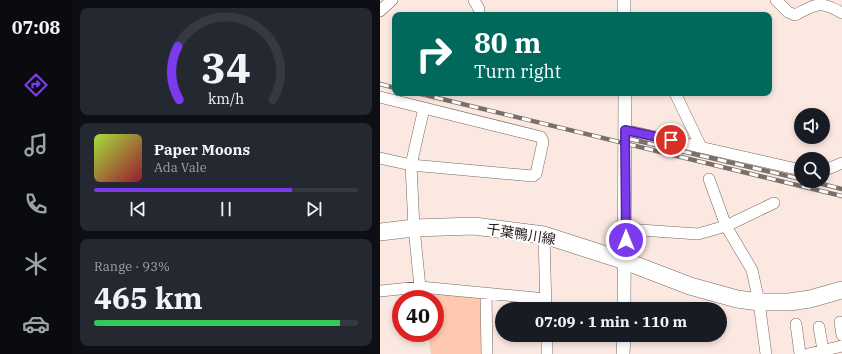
<!DOCTYPE html>
<html lang="en">
<head>
<meta charset="utf-8">
<style>
	:root { --surface:#171b24; --page:#242831; --text:#f1f3f6; --muted:#9ea1a6; --line:#363941; --accent:#7c3aed }
	body { margin:0; font-family:"IBM Plex Serif","Noto Sans JP",serif; background:var(--page); color:var(--text); height:100vh; display:flex; flex-direction:column; font-size:15px; white-space:nowrap }
	* { box-sizing:border-box; margin:0 }
	p { font-size:13px; color:var(--muted) }
	.icon { flex:none; width:22px; height:22px; fill:none; stroke:currentColor; stroke-width:2; stroke-linecap:round; stroke-linejoin:round }
	.map { position:relative; flex:1; overflow:hidden }
	.sheet { display:flex; flex-direction:column; gap:8px; padding:8px; background:#0d0f14; width:308px }
	.sheet>* { flex:none }
	.top-card { position:absolute; left:12px; top:12px; width:380px; height:84px; border-radius:8px; box-shadow:0 2px 6px #0003; background:#00695c; color:#fff; overflow:hidden }
	.fabs { position:absolute; left:414px; top:108px; display:grid; gap:8px }
	.fabs a { display:grid; place-items:center; width:36px; height:36px; border-radius:50%; background:var(--surface); box-shadow:0 2px 6px #0003; font-size:20px }
	.speed { position:absolute; left:12px; top:290px; display:flex; gap:8px; font-size:20px; font-weight:700; text-align:center }
	.speed>* { display:grid; place-content:center; width:52px; height:52px; border-radius:50%; background:var(--surface); box-shadow:0 2px 6px #0003; line-height:1 }
	.speed .limit { border:6px solid #d22; background:#fff; color:#111 }
	.pin { position:absolute; display:grid; place-items:center; width:34px; height:34px; color:#fff; margin:-17px; border:2px solid #fff; border-radius:50%; box-shadow:0 1px 4px #0007 }
	.me { position:absolute; width:44px; margin:-22px; rotate:0deg; stroke-linejoin:round; filter:drop-shadow(0 0 3px #0008) }
	.turn { display:flex; align-items:center; gap:14px; height:84px; padding:0 16px; font-size:18px }
	.turn .icon { width:52px; height:52px; stroke-width:2.5 }
	.turn b { display:block; font-size:28px; line-height:34px }
	.big { font-size:30px; font-weight:800; line-height:1.1 }
	.sheet .widget { flex:1; display:flex; flex-direction:column; justify-content:center; gap:6px; min-width:0; padding:0 14px; border-radius:8px; background:var(--page) }
	.sheet .dial { align-items:center; gap:0 }
	.dial svg { height:104px; overflow:visible; fill:none; stroke:var(--line); stroke-width:7; stroke-linecap:round; text-anchor:middle }
	.dial text { fill:var(--text); stroke:none }
	.song { display:flex; align-items:center; gap:12px }
	.cover { width:48px; height:48px; border-radius:6px; background:linear-gradient(135deg,hsl(80 70% 55%),hsl(350 70% 35%)) }
	.played { height:4px; border-radius:2px; background:linear-gradient(90deg,var(--accent) 75%,var(--line) 75%) }
	.keys { display:flex; justify-content:space-around; direction:ltr }
	.charge { height:6px; border-radius:3px; background:linear-gradient(90deg,#34c759 93%,var(--line) 0) }
	.trip { position:absolute; left:115px; top:302px; width:232px; height:40px; border-radius:20px; background:var(--surface); box-shadow:0 2px 6px #0003; font-weight:800; line-height:40px; text-align:center }
	main { display:flex; flex:1; min-height:0 }
	.tab-bar { display:flex; flex-direction:column; width:72px; justify-content:space-around; align-items:center; background:#090b0e; color:var(--muted) }
	.tab-bar .icon { width:28px; height:28px }
	.tab-bar .active { color:var(--accent) }
	.tab-bar b { font-size:18px; color:var(--text) }
	.map>svg:first-child { display:block }
	.green { fill:#ffc9b1 }
	.lines { fill:none; stroke-linecap:round; stroke-linejoin:round }
	.minor-casing { stroke:#76665f; stroke-width:12 }
	.tertiary-casing { stroke:#76665f; stroke-width:14 }
	.primary-casing { stroke:#76665f; stroke-width:18 }
	.minor { stroke:#fff; stroke-width:11 }
	.tertiary { stroke:#fff; stroke-width:13 }
	.primary { stroke:#fff; stroke-width:17 }
	.rail-casing { stroke:#7b6f6a; stroke-width:4.5 }
	.rail { stroke:#fff; stroke-width:3; stroke-dasharray:9; stroke-linecap:butt }
	.route-casing { stroke:#51269a; stroke-width:10 }
	.route { stroke:#7c3aed; stroke-width:7 }
	.labels { text-anchor:middle; stroke-width:4; stroke-linejoin:round; paint-order:stroke }
	.street-label { font-size:14px; fill:#231c19; stroke:#fff }
</style>
</head>
<body>
<main>
<nav class="tab-bar">
<b>07:08</b>
<svg class="icon active" aria-label="directions" viewBox="0 0 24 24"><path d="M12 3l9 9-9 9-9-9zM9 14v-3h6M13 9l2 2-2 2"/></svg>
<svg class="icon" aria-label="music" viewBox="0 0 24 24"><path d="M9 18V5l10-2v13"/><circle cx="6" cy="18" r="3"/><circle cx="16" cy="16" r="3"/></svg>
<svg class="icon" aria-label="phone" viewBox="0 0 24 24"><path d="M5 4h4l2 5-3 2q2 4 5 5l2-3 5 2v4C11 20 4 13 5 4z"/></svg>
<svg class="icon" aria-label="climate" viewBox="0 0 24 24"><path d="M12 3v18M4 7l16 10M4 17L20 7"/></svg>
<svg class="icon" aria-label="car" viewBox="0 0 24 24"><path d="M5 17H2v-5l4-1 3-4h7l3 4 3 1v5h-3M9 17h6M6 11h13"/><circle cx="7" cy="17" r="2"/><circle cx="17" cy="17" r="2"/></svg>
</nav>
<section class="sheet">
<div class="widget dial"><svg viewBox="0 0 100 80">
<path d="M14 69A42 42 0 1 1 86 69"/>
<path d="M14 69A42 42 0 0 1 13 28" stroke="#7c3aed"/>
<text x="50" y="56" font-size="32" font-weight="700">34</text>
<text x="50" y="72" font-size="11">km/h</text>
</svg></div>
<div class="widget">
<div class="song"><i class="cover"></i><div><b>Paper Moons</b><p>Ada Vale</p></div></div>
<div class="played"></div>
<div class="keys"><svg class="icon" aria-label="previous" viewBox="0 0 24 24"><path d="M18 5L8 12l10 7zM5 5v14"/></svg><svg class="icon" aria-label="pause" viewBox="0 0 24 24"><path d="M8 5v14M16 5v14"/></svg><svg class="icon" aria-label="next" viewBox="0 0 24 24"><path d="M6 5l10 7-10 7zM19 5v14"/></svg></div>
</div>
<div class="widget"><p>Range · 93%</p><b class="big">465 km</b><div class="charge"></div></div>
</section>
<div class="map">
<svg width="462" height="354" viewBox="0 0 462 354">
	<rect width="100%" height="100%" fill="#fbe8e0"/>
	<path class="green" d="M 48,291 L 99,297 L 102,300 L 103,354 L 51,354 L 48,333 L 55,333 L 55,299 L 44,299 L 44,293 Z"/>
	<g class="lines">
		<defs>
			<path id="minor" d="M 94,0 L 99,9
				M 396,0 L 408,12 L 415,15 C 437,4 439,0 462,13
				M 0,11 L 12,0
				M 295,93 L 321,147
				M 0,97 L 161,137 L 163,142 L 156,174 L 153,176 L 31,165 L 0,158
				M 245,130 L 421,170
				M 443,171 L 462,163
				M 329,179 L 346,226 L 372,270 L 379,302 L 386,354
				M 246,229 L 318,234 L 346,226 L 394,203
				M 164,235 L 166,309
				M 40,287 L 34,228 L 31,165 L 44,108
				M 0,291 L 40,287 L 166,299
				M 106,293 L 107,354
				M 460,322 L 462,335
				M 416,324 L 420,354
				M 439,327 L 443,350
				M 167,335 L 167,354
				M 428,354 L 462,346"/>
			<path id="tertiary" d="M 244,0 L 244,15
				M 244,309 L 245,93
				M 243,354 L 244,335"/>
			<path id="primary" d="M 0,232 L 34,228 L 94,226 L 164,235 L 245,261 L 310,286 L 357,299 L 379,302 L 409,302 L 430,299 L 462,290"/>
		</defs>
		<use href="#minor" class="minor-casing"/>
		<use href="#tertiary" class="tertiary-casing"/>
		<use href="#primary" class="primary-casing"/>
		<use href="#minor" class="minor"/>
		<use href="#tertiary" class="tertiary"/>
		<use href="#primary" class="primary"/>
		<defs>
			<path id="rail" d="M 0,84 L 15,88
				M 37,93 L 462,196
				M 250,139 L 421,179
				M 430,181 L 462,189"/>
		</defs>
		<use href="#rail" class="rail-casing"/>
		<use href="#rail" class="rail"/>
	</g>
	<g class="lines">
		<defs>
			<path id="route" d="M 246,240 L 245,130 L 291,140"/>
		</defs>
		<use href="#route" class="route-casing"/>
		<use href="#route" class="route"/>
	</g>
	<g class="labels">
		<g class="street-label">
			<text transform="translate(141 234) rotate(9)" y="5">千葉鴨川線</text>
		</g>
	</g>
</svg>
<div class="fabs">
<a><svg class="icon" aria-label="sound" viewBox="0 0 24 24"><path d="M4 9h4l5-4v14l-5-4H4zM17 9q2 3 0 6"/></svg></a>
<a><svg class="icon" aria-label="search" viewBox="0 0 24 24"><circle cx="10" cy="10" r="6"/><path d="M15 15l6 6"/></svg></a>
</div>
<div class="speed"><div class="limit">40</div></div>
<div class="pin" style="left:291px;top:140px;background:#d93025"><svg class="icon" aria-label="arrive" viewBox="0 0 24 24"><path d="M6 21V4h12l-3 4 3 4H6"/></svg></div>
<svg class="me" style="left:246px;top:240px" viewBox="-20 -20 40 40"><circle r="17" fill="#7c3aed" stroke="#fff" stroke-width="3"/><path d="M0-11L8 9 0 5-8 9z" fill="#fff"/></svg>
<div class="trip">07:09 · 1 min · 110 m</div>
<div class="top-card">
<div class="turn"><svg class="icon" aria-label="right" viewBox="0 0 24 24"><path d="M7 20v-9h11M14 6l5 5-5 5"/></svg><div><b>80 m</b>Turn right</div></div>
</div>
</div>
</main>
</body>
</html>
